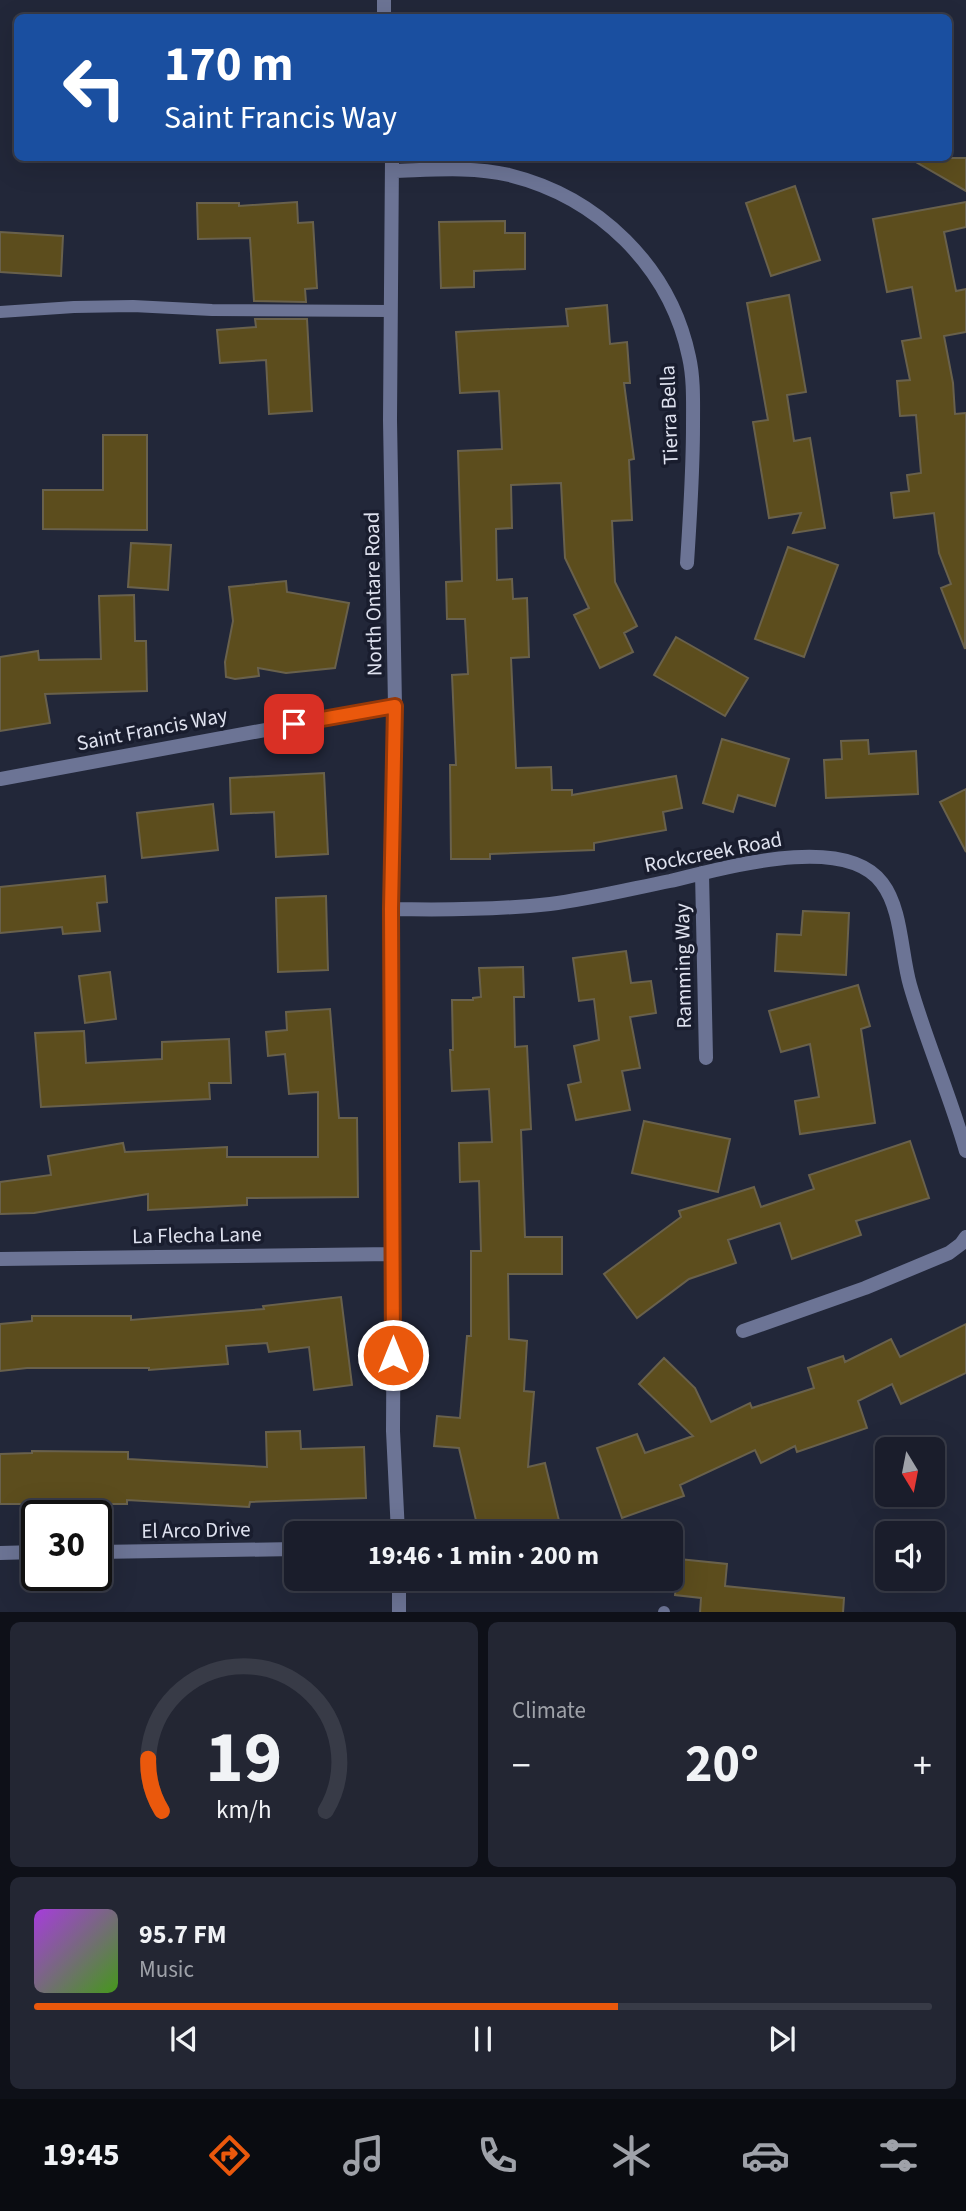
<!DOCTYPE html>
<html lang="en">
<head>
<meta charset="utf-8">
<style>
	:root { --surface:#1a1d2b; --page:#232633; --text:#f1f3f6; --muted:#9fa2a9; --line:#383b47; --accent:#ea580c }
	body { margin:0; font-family:"Source Sans 3",sans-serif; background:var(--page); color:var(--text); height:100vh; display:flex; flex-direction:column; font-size:26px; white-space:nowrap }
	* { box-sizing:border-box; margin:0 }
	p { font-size:23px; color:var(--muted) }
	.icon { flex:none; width:38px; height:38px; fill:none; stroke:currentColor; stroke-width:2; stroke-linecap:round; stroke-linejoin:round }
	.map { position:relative; height:1612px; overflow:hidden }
	.sheet { display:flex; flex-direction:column; gap:10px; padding:10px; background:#0e1018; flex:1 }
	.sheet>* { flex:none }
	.hud { position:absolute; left:14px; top:14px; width:938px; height:147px; border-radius:10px; box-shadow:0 7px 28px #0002,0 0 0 2px var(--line); background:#1a4fa0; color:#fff; overflow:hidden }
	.needle { width:46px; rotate:170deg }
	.buttons { position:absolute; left:875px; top:1437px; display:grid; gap:14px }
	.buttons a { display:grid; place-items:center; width:70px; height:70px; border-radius:10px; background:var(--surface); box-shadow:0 7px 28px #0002,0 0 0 2px var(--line); font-size:35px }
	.speed { position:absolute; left:21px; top:1500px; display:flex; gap:14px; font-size:35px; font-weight:700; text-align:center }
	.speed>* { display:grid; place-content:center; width:91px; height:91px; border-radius:50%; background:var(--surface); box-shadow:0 7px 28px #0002,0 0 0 2px var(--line); line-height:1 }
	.speed .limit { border:4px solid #111; border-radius:10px; background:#fff; color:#111 }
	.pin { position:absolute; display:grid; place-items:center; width:60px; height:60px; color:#fff; margin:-30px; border-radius:14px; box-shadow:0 4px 10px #0006 }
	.me { position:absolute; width:77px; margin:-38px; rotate:0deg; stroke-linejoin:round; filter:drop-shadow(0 0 5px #0008) }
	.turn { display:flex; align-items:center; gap:24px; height:147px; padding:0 35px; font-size:32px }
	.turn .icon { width:91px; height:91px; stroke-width:2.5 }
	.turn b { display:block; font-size:49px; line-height:60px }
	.big { font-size:52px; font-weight:700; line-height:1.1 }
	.sheet .card { flex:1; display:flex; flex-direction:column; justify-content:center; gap:10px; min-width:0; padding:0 24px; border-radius:10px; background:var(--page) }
	.sheet .dial { align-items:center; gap:0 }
	.dial svg { height:182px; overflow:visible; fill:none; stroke:var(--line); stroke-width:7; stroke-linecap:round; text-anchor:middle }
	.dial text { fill:var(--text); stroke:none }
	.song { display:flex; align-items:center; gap:21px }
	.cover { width:84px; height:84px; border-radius:10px; background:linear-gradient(135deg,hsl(280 70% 55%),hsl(100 70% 35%)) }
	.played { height:7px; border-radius:4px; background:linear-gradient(90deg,var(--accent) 65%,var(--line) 65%) }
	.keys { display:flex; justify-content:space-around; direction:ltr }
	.heat { display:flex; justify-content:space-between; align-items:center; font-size:38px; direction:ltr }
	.sheet .tiles { flex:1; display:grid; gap:10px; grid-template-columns:1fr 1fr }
	.card:last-child { grid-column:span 2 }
	.trip { position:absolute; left:284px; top:1521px; width:399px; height:70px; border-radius:10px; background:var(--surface); box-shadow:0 7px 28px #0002,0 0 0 2px var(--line); font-weight:700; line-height:70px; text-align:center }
	.dock { display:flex; height:112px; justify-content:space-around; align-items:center; background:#0a0c11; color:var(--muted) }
	.dock .icon { width:49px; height:49px }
	.dock .selected { color:var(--accent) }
	.dock b { font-size:32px; color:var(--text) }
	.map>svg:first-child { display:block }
	.building { fill:#5c4d1d; stroke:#69614c; stroke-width:2 }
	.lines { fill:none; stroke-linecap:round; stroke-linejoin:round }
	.lane { stroke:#6c7495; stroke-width:12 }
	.street { stroke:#6c7495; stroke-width:14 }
	.route-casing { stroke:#983908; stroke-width:18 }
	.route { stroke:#ea580c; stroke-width:12 }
	.labels { text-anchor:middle; stroke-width:7; stroke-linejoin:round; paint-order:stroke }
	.street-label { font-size:21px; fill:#dfe2ef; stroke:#191d2e }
</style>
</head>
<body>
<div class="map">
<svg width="966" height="1613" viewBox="0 0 966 1613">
	<rect width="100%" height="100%" fill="#222739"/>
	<path class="building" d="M 909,158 L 966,158 L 966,191 Z
		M 795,186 L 820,260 L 771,276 L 746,203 Z
		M 297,202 L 298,223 L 313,222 L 317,288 L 305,289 L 306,302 L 254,301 L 250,238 L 198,239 L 197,203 L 239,203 L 239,206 Z
		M 966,202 L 966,227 L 944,232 L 956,291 L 966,289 L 966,332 L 944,336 L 953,383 L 955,414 L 966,413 L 965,649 L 941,588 L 951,584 L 939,553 L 934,513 L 894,518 L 891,493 L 909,491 L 907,475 L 921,473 L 916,415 L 900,416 L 897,381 L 910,380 L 902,341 L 921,338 L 912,287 L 887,292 L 873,219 Z
		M 505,221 L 505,233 L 525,233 L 525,269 L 474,271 L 474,287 L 441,288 L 439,222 Z
		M 0,232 L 63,236 L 61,276 L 0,272 Z
		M 789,295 L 806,392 L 787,395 L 794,441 L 810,438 L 825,528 L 793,533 L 801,513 L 769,518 L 753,422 L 768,420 L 747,303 Z
		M 607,305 L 610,344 L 627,342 L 630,383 L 624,383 L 634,459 L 629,460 L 632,520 L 612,521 L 615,582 L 637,626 L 624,633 L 633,652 L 600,668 L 574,615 L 589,608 L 565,558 L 561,483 L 511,485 L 512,528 L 496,529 L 497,580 L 512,579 L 513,599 L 527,598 L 529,657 L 511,658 L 516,768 L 551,767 L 552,790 L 572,790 L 572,795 L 676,776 L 682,808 L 663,812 L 666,830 L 594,843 L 594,850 L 490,854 L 490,859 L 451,859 L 450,765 L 456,765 L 452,675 L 468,674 L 465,619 L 447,619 L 446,582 L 462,581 L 458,451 L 502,449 L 499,391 L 460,393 L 456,332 L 568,326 L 566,309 Z
		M 255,319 L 307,319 L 312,411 L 269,414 L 266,360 L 220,363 L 217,330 L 256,327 Z
		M 103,435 L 147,435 L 147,530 L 43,529 L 43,490 L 103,490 Z
		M 131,543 L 171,545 L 168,590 L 128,587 Z
		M 788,547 L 838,565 L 804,657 L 755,639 Z
		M 286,581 L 287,592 L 349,603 L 335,668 L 286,673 L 258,668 L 259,676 L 235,679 L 226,677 L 225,662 L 233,621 L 229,587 Z
		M 134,595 L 135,641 L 146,641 L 147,691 L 45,694 L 50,723 L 0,731 L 0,657 L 38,651 L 39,660 L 101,659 L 99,596 Z
		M 676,637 L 748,678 L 725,716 L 654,675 Z
		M 722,739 L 789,759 L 775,806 L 738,795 L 733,812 L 703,803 Z
		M 868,740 L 869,754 L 916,751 L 918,794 L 826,798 L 824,760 L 842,759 L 841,741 Z
		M 324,773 L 328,854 L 276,857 L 274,812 L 231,814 L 230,778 Z
		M 966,789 L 966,852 L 940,802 Z
		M 213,804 L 218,850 L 142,858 L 137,813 Z
		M 105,876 L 107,902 L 97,903 L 100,931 L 63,934 L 62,927 L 0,933 L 0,887 Z
		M 326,896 L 328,970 L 278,972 L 276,898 Z
		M 803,911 L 849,913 L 846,975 L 775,971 L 777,934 L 801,935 Z
		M 626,951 L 631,983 L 651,981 L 656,1013 L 630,1017 L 640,1068 L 622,1071 L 630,1110 L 576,1120 L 568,1085 L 581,1082 L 574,1046 L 599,1040 L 594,999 L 579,1001 L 573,958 Z
		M 523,967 L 524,997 L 514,997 L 515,1047 L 527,1046 L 531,1129 L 521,1130 L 525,1237 L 562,1237 L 562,1274 L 508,1274 L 509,1339 L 527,1341 L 524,1391 L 534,1392 L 528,1467 L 545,1463 L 562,1533 L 479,1533 L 459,1448 L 434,1446 L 437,1416 L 460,1418 L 467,1336 L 471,1336 L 471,1251 L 481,1251 L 479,1181 L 460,1182 L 459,1143 L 492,1142 L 489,1089 L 452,1091 L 450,1050 L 453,1050 L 452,1000 L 473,1000 L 473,998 L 481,997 L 479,968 Z
		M 110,972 L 116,1019 L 85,1023 L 79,976 Z
		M 858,985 L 870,1026 L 861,1029 L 875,1123 L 800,1134 L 795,1101 L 819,1097 L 810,1044 L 781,1052 L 769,1011 Z
		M 330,1009 L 339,1118 L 357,1118 L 358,1197 L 247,1198 L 247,1205 L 148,1210 L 148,1194 L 34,1213 L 0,1214 L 0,1182 L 51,1175 L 48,1156 L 123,1143 L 125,1152 L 227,1147 L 227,1157 L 318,1157 L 318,1092 L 289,1094 L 285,1054 L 268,1056 L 266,1032 L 287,1030 L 286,1012 Z
		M 84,1031 L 86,1063 L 162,1059 L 162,1042 L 229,1039 L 231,1083 L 209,1083 L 210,1099 L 41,1107 L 35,1033 Z
		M 644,1121 L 730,1139 L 718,1192 L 632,1173 Z
		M 910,1141 L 929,1198 L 856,1221 L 861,1235 L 792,1259 L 780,1223 L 728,1240 L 736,1263 L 689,1279 L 637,1318 L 604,1274 L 681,1217 L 679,1211 L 754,1187 L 761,1207 L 814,1189 L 809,1175 Z
		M 341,1297 L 352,1385 L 314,1390 L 309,1347 L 269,1352 L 267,1343 L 226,1346 L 228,1364 L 149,1370 L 149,1368 L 27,1368 L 0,1371 L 0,1324 L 32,1321 L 32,1316 L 131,1316 L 131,1320 L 264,1309 L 263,1306 Z
		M 966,1324 L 966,1373 L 901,1404 L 892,1384 L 858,1401 L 867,1428 L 797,1452 L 795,1446 L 761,1463 L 755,1450 L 680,1485 L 684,1496 L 622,1518 L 597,1448 L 637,1434 L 645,1453 L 693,1436 L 639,1384 L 664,1358 L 695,1388 L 711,1422 L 750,1403 L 752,1408 L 814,1388 L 808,1368 L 843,1356 L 845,1362 L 891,1339 L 900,1357 Z
		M 300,1431 L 301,1449 L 364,1447 L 366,1498 L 250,1502 L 249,1507 L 127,1500 L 127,1504 L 0,1504 L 0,1454 L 32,1453 L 32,1451 L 128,1452 L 128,1459 L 267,1467 L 266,1432 Z
		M 679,1559 L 727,1564 L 725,1586 L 844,1598 L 843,1613 L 700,1613 L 701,1598 L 675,1595 Z"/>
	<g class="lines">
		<path class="lane" d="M 0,312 L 74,307 L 133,306 L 212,310 L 391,311
			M 664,1612 L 664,1613"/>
		<path class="street" d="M 384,0 L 384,18
			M 392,158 L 390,420 L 395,706 L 391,909 L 394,1254 L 393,1431 L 398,1533
			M 392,171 C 431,170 471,166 509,175 C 598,197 670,266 689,357 C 694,379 693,403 693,426 C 693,472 690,517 687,563
			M 0,779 L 395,706
			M 702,873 L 706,1058
			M 391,909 C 444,910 497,910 550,904 C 590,899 630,889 670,881 C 722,869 844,832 882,883 C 902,909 901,954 910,985 C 926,1041 950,1095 966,1151
			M 0,1259 L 394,1254
			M 743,1331 L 865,1288 L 949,1253 L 961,1244 L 966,1237
			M 96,1552 L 296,1549
			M 0,1553 L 37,1552
			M 399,1578 L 399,1613"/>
	</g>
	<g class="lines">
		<defs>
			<path id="route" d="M 294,724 L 395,706 L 391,909 L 393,1355"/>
		</defs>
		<use href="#route" class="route-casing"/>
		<use href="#route" class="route"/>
	</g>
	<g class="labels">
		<g class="street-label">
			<text transform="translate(669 415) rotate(-92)" y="7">Tierra Bella</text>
			<text transform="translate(373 594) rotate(-91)" y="7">North Ontare Road</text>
			<text transform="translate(152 729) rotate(-11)" y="7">Saint Francis Way</text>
			<text transform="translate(713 852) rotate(-11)" y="7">Rockcreek Road</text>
			<text transform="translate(683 966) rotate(-91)" y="7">Ramming Way</text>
			<text transform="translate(197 1235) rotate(-1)" y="7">La Flecha Lane</text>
			<text transform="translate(196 1530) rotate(-1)" y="7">El Arco Drive</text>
		</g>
	</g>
</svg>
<div class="buttons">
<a><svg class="needle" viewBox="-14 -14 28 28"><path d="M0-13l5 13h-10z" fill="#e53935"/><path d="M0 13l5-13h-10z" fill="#9fa2a9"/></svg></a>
<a><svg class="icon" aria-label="sound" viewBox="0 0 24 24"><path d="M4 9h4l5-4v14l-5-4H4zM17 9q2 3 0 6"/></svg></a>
</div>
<div class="speed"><div class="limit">30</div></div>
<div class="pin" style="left:294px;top:724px;background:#d93025"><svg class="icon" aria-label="arrive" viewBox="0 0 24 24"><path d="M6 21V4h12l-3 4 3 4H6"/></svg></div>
<svg class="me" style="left:393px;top:1355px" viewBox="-20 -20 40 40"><circle r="17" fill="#ea580c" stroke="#fff" stroke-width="3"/><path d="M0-11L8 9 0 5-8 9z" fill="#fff"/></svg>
<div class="trip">19:46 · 1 min · 200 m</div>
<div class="hud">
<div class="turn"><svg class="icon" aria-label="left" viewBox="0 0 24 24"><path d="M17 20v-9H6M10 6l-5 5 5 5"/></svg><div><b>170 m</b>Saint Francis Way</div></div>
</div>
</div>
<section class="sheet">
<div class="tiles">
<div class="card dial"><svg viewBox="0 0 100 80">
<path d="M14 69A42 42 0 1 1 86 69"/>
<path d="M14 69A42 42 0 0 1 8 46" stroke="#ea580c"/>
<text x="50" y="56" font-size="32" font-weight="700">19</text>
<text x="50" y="72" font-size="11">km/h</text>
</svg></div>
<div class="card"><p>Climate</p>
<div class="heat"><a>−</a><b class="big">20°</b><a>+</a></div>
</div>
<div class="card">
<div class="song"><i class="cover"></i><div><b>95.7 FM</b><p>Music</p></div></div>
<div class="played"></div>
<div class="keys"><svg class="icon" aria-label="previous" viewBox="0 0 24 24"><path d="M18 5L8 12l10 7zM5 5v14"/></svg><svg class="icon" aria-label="pause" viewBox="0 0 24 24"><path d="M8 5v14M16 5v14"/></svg><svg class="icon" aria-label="next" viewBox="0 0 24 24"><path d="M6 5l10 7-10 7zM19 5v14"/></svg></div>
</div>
</div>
</section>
<nav class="dock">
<b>19:45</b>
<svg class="icon selected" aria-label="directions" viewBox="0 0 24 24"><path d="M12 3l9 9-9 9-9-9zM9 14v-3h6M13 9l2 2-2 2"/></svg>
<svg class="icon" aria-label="music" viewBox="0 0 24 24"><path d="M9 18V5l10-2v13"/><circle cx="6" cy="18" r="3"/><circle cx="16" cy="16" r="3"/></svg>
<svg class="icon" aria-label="phone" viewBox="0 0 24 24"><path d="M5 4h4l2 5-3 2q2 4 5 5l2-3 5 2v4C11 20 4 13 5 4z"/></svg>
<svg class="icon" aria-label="climate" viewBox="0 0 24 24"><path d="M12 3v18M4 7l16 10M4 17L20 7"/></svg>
<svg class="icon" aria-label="car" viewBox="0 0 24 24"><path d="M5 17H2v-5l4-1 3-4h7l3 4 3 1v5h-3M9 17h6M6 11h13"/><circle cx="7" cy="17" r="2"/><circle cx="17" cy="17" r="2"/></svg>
<svg class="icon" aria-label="filters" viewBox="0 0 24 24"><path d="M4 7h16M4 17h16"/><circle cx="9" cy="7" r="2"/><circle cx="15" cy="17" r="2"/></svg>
</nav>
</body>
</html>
